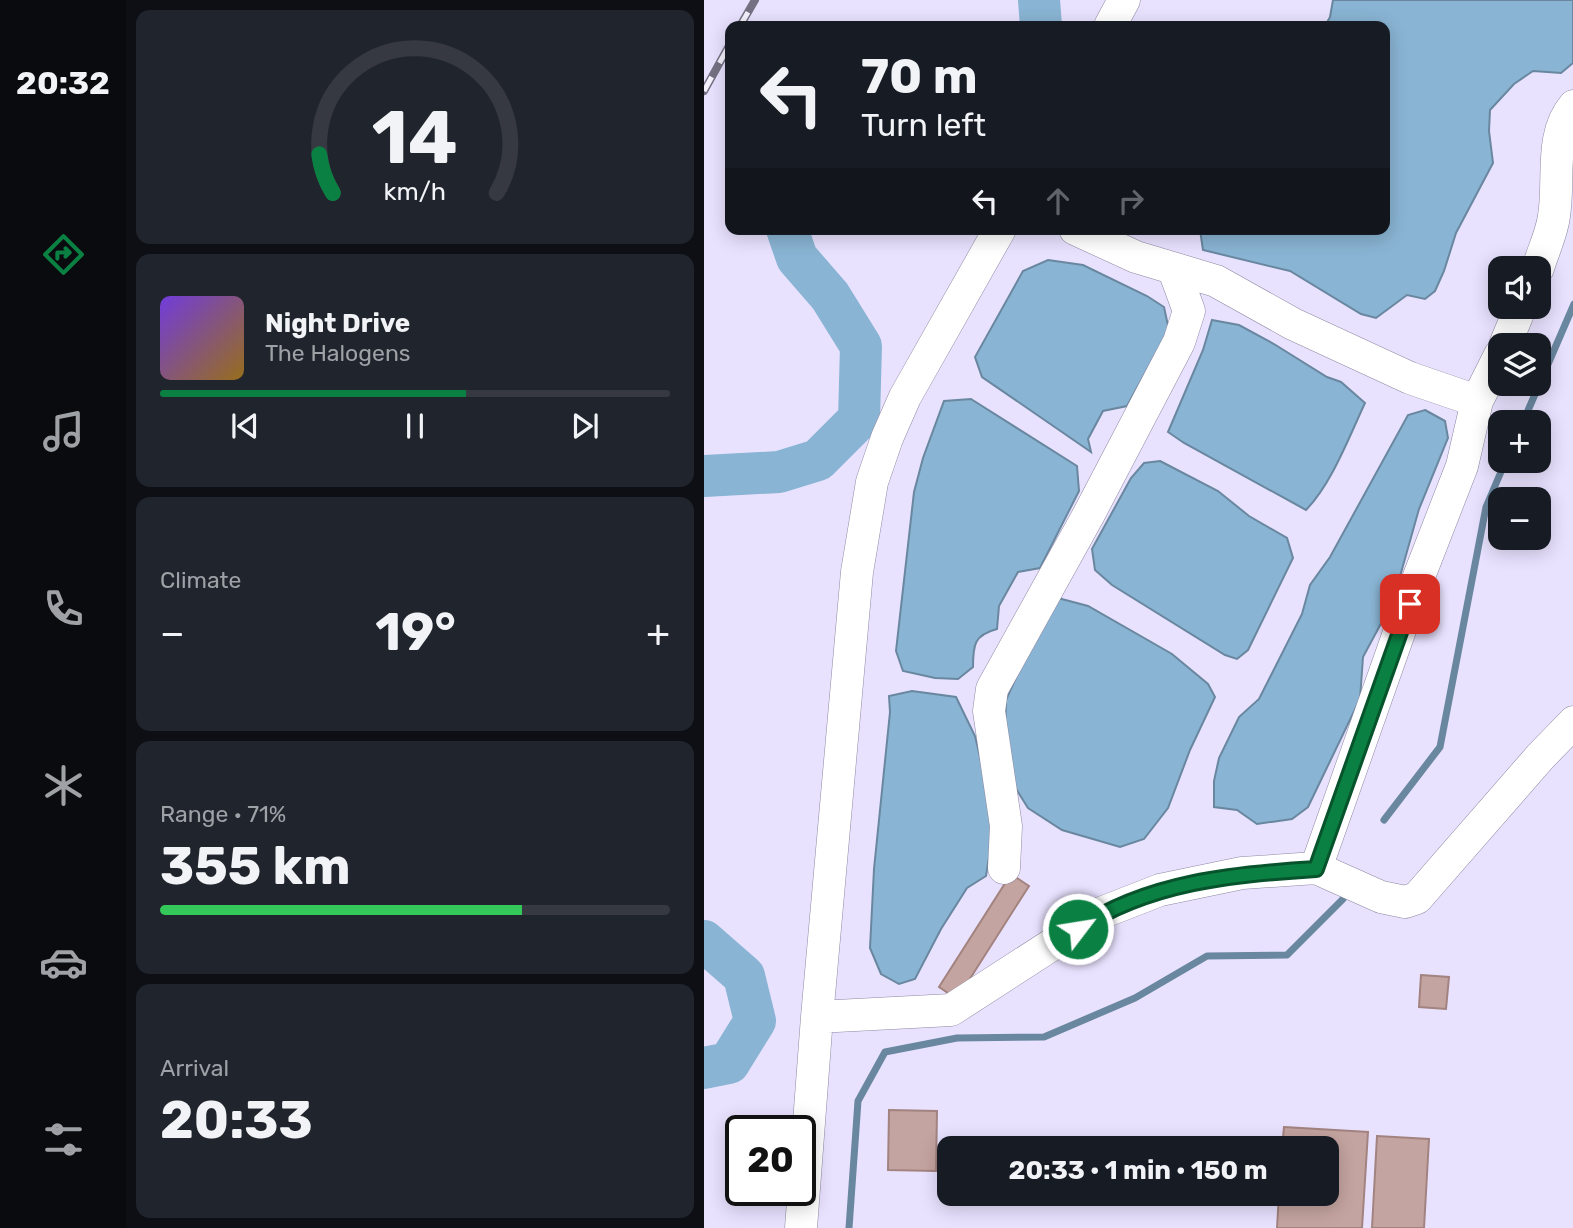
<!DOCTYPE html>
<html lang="en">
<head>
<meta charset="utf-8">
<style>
	:root { --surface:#171b24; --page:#20242c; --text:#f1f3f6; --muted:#9ea1a6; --line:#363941; --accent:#0b8043 }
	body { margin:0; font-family:Rubik,sans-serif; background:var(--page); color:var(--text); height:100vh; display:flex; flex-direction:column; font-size:26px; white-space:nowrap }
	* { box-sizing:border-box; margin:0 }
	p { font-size:23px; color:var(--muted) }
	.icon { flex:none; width:38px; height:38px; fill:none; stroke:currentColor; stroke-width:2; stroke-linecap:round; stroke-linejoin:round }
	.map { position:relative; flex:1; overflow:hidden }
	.details { display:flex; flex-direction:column; gap:10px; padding:10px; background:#0d0f14; width:578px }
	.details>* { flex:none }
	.hud { position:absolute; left:21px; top:21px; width:665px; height:214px; border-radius:14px; box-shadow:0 4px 18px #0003; background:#171b24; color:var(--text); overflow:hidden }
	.fabs { position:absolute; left:784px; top:256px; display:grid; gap:14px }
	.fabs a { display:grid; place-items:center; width:63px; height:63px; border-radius:14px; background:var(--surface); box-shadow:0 4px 18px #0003; font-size:35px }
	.speed { position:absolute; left:21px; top:1115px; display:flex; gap:14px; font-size:35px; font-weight:700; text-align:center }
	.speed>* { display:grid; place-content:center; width:91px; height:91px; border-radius:50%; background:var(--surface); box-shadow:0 4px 18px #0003; line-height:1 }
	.speed .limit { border:4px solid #111; border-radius:10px; background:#fff; color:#111 }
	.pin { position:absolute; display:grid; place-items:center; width:60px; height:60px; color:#fff; margin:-30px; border-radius:14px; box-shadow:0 4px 10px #0006 }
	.me { position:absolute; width:77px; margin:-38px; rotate:59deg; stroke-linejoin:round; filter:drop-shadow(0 0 5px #0008) }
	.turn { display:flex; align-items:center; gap:24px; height:147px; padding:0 21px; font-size:32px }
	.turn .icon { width:91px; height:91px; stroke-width:2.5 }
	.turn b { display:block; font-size:49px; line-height:60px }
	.lanes { display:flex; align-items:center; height:66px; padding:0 21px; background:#0003; justify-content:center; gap:35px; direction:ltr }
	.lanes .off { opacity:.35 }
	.big { font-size:52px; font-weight:700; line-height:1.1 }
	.details .tile { flex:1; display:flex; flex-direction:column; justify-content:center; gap:10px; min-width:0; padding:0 24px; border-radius:14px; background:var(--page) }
	.details .dial { align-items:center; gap:0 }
	.dial svg { height:182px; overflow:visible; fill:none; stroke:var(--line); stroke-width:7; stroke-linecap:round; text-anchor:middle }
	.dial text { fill:var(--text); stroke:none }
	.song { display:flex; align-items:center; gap:21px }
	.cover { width:84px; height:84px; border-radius:10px; background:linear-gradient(135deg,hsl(260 70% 55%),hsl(40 70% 35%)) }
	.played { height:7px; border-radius:4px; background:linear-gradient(90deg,var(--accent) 60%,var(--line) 60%) }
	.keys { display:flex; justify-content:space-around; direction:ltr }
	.heat { display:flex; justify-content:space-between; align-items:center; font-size:38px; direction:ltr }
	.charge { height:10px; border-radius:5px; background:linear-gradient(90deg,#34c759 71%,var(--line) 0) }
	.trip { position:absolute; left:233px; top:1136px; width:402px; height:70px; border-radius:14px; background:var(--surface); box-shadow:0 4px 18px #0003; font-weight:700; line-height:70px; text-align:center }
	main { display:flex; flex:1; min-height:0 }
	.menu { display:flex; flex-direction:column; width:126px; justify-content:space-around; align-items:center; background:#090b0e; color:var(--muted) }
	.menu .icon { width:49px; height:49px }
	.menu .on { color:var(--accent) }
	.menu b { font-size:32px; color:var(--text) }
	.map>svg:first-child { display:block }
	.water { fill:#89b4d3; stroke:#6a87a0; stroke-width:2 }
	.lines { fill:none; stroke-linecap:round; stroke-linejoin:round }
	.stream { stroke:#6a87a0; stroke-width:7 }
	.river { stroke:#89b4d3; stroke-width:42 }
	.building { fill:#c4a4a0; stroke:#a2837f; stroke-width:2 }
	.minor-casing { stroke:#8e88a2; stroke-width:33 }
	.minor { stroke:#fff; stroke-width:32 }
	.rail-casing { stroke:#757183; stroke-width:8 }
	.rail { stroke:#f5f2fe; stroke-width:5; stroke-dasharray:16; stroke-linecap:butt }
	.route-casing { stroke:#07532c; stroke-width:18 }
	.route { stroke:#0b8043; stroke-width:12 }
</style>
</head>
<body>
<main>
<nav class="menu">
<b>20:32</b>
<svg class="icon on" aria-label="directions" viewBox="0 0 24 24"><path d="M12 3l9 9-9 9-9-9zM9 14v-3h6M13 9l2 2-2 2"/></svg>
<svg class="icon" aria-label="music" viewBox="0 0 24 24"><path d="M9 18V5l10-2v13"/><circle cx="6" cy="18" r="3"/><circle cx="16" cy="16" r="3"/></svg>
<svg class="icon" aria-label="phone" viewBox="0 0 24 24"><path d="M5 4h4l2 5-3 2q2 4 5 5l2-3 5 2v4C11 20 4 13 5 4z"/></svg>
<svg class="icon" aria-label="climate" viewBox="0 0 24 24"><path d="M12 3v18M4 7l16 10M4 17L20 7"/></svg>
<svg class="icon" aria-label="car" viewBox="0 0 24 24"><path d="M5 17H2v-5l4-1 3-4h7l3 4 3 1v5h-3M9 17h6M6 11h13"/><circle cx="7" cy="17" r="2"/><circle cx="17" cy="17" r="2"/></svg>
<svg class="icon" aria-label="filters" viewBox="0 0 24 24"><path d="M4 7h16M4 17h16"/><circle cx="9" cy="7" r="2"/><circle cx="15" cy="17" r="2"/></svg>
</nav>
<section class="details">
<div class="tile dial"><svg viewBox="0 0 100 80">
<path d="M14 69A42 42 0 1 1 86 69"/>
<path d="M14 69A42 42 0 0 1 8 52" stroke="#0b8043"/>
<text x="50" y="56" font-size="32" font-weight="700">14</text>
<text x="50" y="72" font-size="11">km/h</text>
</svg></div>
<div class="tile">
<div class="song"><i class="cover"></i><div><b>Night Drive</b><p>The Halogens</p></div></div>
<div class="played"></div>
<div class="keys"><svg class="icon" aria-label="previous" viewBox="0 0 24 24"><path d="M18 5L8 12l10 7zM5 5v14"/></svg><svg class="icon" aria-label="pause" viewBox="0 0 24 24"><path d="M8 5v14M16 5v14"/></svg><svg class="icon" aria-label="next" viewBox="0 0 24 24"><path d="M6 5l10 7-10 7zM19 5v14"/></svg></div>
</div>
<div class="tile"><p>Climate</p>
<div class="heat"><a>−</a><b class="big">19°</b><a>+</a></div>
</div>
<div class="tile"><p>Range · 71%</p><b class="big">355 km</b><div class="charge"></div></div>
<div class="tile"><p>Arrival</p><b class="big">20:33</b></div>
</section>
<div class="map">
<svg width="870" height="1228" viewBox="0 0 870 1228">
	<rect width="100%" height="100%" fill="#e9e2ff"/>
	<path class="water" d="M 629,0 L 869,0 L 869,63 L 857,73 L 829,71 L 810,84 L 786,110 L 785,131 L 789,163 L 752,233 L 740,271 L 731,291 L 721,299 L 703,295 L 672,318 L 657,314 L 586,271 L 499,250 L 496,230 L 681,229 L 681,26 L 621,26 L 626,17 Z
		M 344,260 L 379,265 L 443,296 L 460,307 L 465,330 L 423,406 L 399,411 L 384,439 L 387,452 L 278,377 L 271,357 L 319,271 Z
		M 508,320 L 535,325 L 570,344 L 623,377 L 637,382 L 661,403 C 645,437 628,483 602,510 L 480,443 L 464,432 L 499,350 Z
		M 267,399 L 373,466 L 375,491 L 336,568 L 314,572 L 295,606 L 293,629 C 270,635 269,645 269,667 L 254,679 L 231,678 L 199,671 L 192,651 L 210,492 L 219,458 L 240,401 Z
		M 721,410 L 741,421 L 744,438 L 715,509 L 689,601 L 659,657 L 656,699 L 604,807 L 588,819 L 553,824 L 533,810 L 510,807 L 510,781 L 515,758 L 535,717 L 555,699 L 598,614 L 606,585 L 626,557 L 704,415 Z
		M 456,461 L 514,491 L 545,516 L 583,538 L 589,558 L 544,650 L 533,659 L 521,655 L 408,585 L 391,570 L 388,549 L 427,478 L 440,463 Z
		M 354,598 L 384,606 L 468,654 L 504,684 L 511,697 L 486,750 L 464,808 L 440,839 L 416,847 L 358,830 L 324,808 L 309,784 L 301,736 L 302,700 L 318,664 Z
		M 208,691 L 252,697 L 271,736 L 291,819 L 282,876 L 263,888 L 237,929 L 211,979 L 195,984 L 177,974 L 166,948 L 170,869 L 186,712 L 185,696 Z"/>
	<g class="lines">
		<path class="stream" d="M 819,422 L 870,304
			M 680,820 L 736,747 L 782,507 L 802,460
			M 145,1228 L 154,1101 L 181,1052 L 253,1038 L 340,1037 L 431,998 L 503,956 L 583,955 L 639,899"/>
		<path class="river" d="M 335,0 L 337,26
			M 0,476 L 75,472 L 114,460 L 155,419 L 157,346 L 126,296 L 93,258 L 83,229
			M 0,941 L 40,976 L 51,1021 L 25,1063 L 0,1068"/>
	</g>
	<path class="building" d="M 307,874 L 325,886 L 253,999 L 235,987 Z
		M 717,975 L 745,977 L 742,1009 L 715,1007 Z
		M 185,1110 L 233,1111 L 232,1171 L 184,1170 Z
		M 580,1127 L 664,1132 L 658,1228 L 573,1228 L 575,1194 L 623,1194 L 623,1148 L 578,1148 Z
		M 673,1136 L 725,1139 L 720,1228 L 668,1228 Z"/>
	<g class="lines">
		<defs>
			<path id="minor" d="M 406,26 L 420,0
				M 371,229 L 432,257 L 512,281 L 589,324 L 706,378 L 773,401
				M 834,268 C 839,251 848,233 850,216 C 856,180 845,135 870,106
				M 801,345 L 817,306
				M 300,868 L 302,826 L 285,711 L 288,689 L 385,514 L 475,342 L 485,311 L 470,270
				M 612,868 L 714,579 L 758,466 L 773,401 L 796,355
				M 113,1017 L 247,1010 L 397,913 L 456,890 L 538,873 L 612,868 L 677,897 L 701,902 L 713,898 L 836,757 L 870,722
				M 97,1228 L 113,1017 L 153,572 L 168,482 L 183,438 L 201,397 L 296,229"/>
		</defs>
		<use href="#minor" class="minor-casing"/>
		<use href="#minor" class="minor"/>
		<defs>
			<path id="rail" d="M 36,26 L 51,0
				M 0,91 L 26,44"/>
		</defs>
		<use href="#rail" class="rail-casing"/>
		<use href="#rail" class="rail"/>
	</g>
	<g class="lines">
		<defs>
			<path id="route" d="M 374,929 C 444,882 530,874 612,869 L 706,604"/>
		</defs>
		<use href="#route" class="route-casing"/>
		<use href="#route" class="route"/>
	</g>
</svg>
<div class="fabs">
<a><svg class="icon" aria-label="sound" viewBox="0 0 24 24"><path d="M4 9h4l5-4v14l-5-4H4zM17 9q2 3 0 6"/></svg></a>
<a><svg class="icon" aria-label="layers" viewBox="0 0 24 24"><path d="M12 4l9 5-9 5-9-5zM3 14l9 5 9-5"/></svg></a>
<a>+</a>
<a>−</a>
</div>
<div class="speed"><div class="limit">20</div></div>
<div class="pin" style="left:706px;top:604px;background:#d93025"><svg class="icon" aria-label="arrive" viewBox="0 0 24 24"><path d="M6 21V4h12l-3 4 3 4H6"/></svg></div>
<svg class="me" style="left:374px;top:929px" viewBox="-20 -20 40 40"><circle r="17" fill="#0b8043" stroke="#fff" stroke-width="3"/><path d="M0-11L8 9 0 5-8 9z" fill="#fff"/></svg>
<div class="trip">20:33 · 1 min · 150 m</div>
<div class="hud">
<div class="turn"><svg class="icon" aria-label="left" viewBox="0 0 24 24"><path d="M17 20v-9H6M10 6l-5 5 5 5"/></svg><div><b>70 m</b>Turn left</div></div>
<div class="lanes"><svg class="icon" aria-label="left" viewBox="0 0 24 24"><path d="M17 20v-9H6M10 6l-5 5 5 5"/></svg><svg class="icon off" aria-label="ahead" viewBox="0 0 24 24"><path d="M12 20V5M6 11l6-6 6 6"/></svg><svg class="icon off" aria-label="right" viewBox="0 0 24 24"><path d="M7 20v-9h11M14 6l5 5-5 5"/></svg></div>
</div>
</div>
</main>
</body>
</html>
